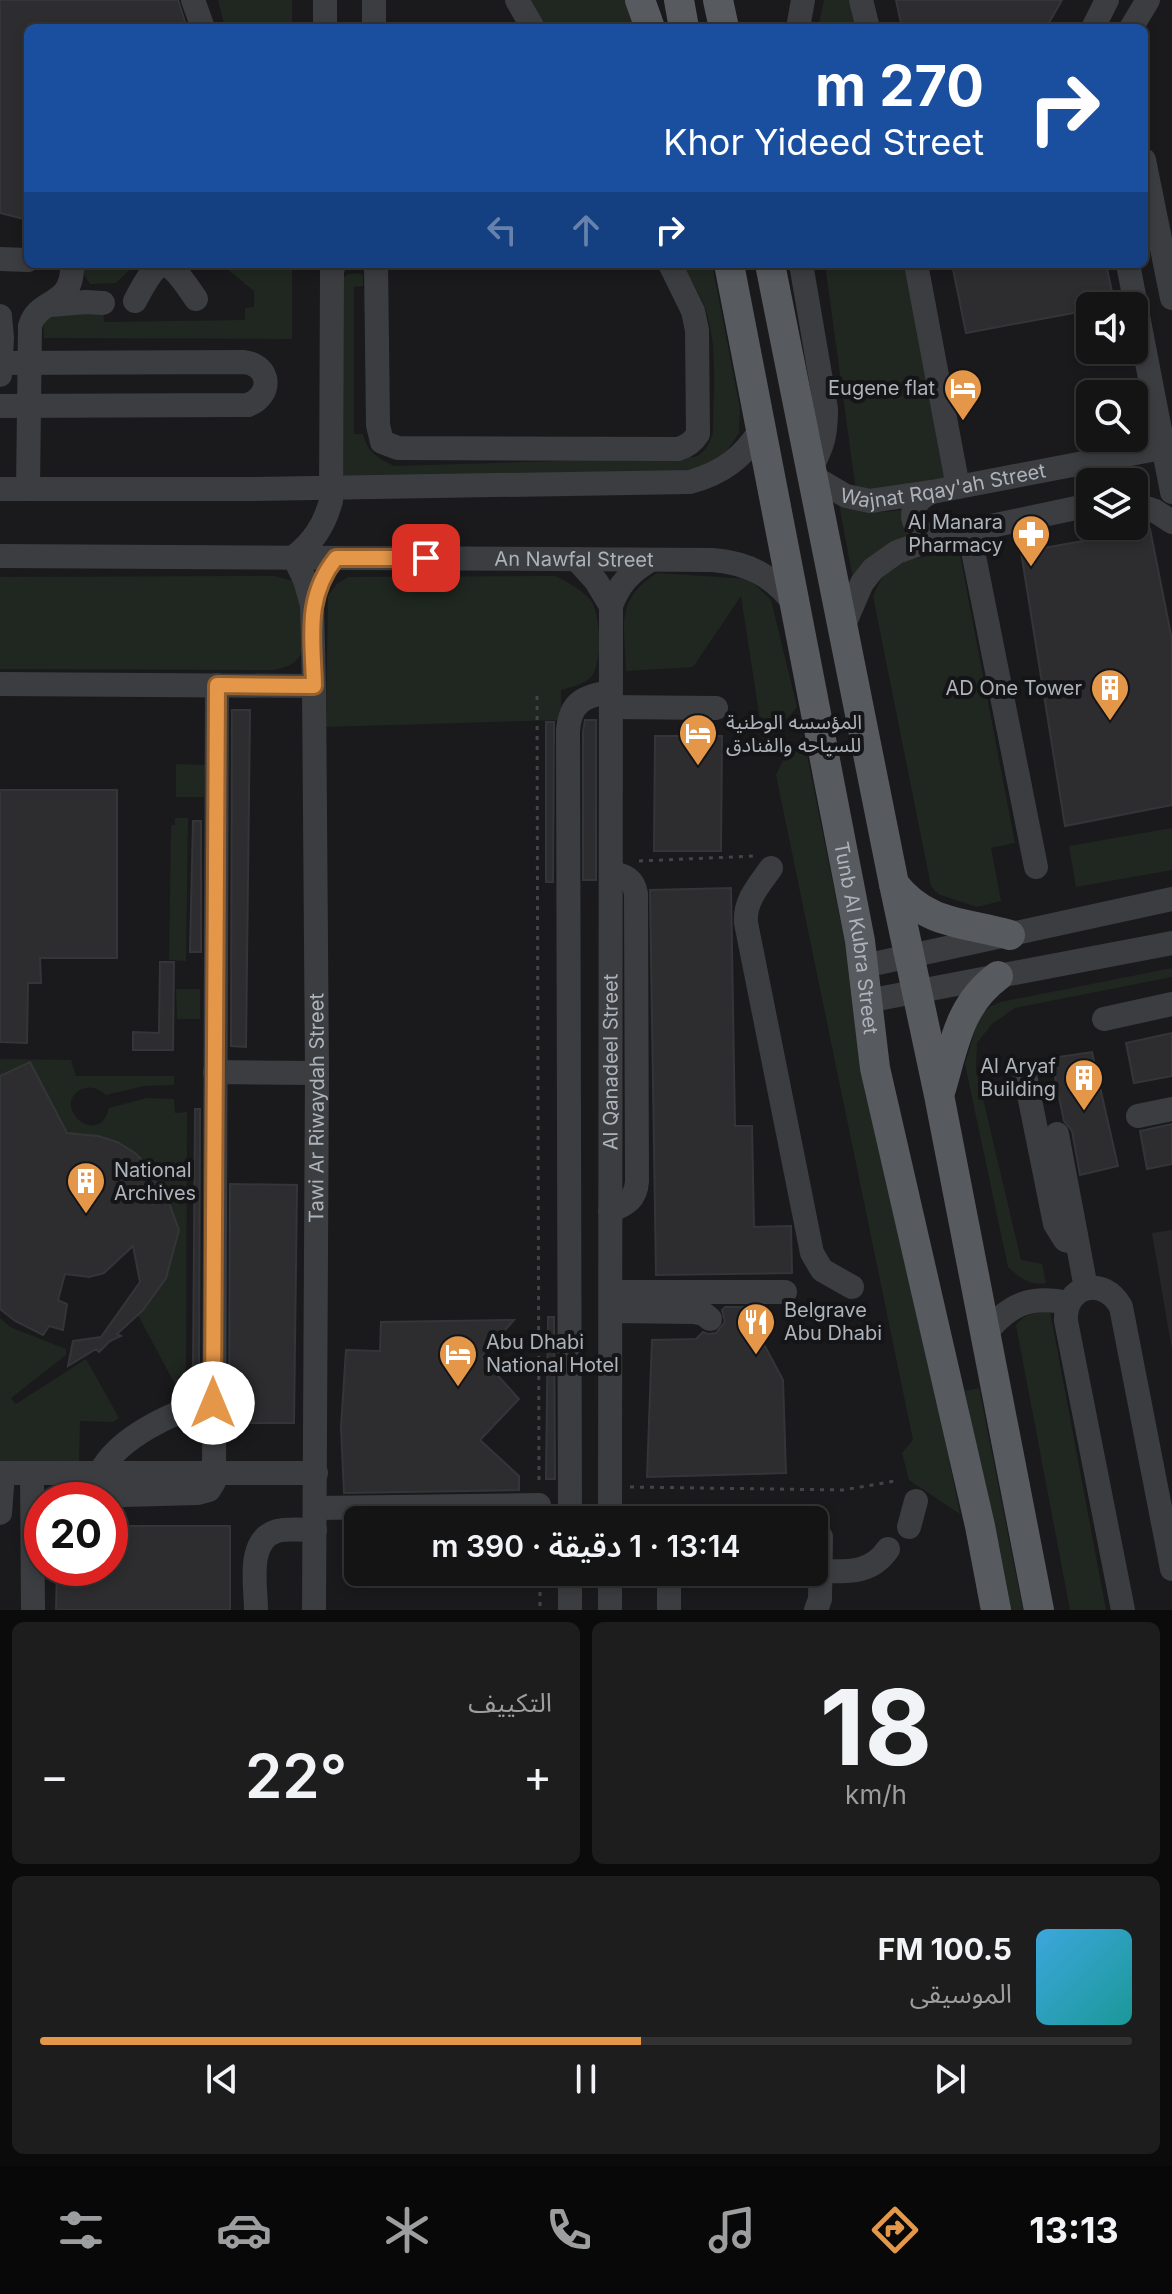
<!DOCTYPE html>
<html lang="ar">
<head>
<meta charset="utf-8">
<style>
	:root { --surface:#141415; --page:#1d1d1e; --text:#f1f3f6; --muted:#9d9ea0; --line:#333334; --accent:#e59749 }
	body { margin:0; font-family:Inter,"Noto Sans Arabic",sans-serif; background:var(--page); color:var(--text); direction:rtl; height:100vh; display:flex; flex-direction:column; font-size:30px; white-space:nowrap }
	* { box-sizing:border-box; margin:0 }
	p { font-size:26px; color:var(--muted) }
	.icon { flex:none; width:44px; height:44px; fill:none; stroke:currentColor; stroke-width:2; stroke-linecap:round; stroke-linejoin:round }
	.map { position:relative; height:1610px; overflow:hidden; direction:ltr }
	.panel { display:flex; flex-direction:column; gap:12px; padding:12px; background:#0b0b0c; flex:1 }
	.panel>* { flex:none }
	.guide { position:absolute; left:24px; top:24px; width:1124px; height:244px; border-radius:12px; box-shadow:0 4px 12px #0003,0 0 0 2px var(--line); direction:rtl; background:#1a4fa0; color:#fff; overflow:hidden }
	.fabs { position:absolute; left:1076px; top:292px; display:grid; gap:16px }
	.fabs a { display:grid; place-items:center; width:72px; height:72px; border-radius:12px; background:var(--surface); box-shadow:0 4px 12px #0003,0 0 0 2px var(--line); font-size:40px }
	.speed { position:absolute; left:24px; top:1482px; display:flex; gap:16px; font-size:40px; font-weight:700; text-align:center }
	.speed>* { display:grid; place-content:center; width:104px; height:104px; border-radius:50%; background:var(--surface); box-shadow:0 4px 12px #0003,0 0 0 2px var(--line); line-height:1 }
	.speed .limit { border:12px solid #d22; background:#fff; color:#111 }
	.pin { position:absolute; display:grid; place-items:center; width:68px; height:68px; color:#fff; margin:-34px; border-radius:16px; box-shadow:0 4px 12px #0006 }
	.me { position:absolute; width:88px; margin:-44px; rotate:0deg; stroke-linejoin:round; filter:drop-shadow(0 0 6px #0008) }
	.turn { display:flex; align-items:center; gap:28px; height:168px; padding:0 32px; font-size:36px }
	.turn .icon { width:104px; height:104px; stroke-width:2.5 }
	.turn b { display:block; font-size:56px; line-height:68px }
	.lanes { display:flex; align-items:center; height:76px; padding:0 32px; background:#0003; justify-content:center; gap:40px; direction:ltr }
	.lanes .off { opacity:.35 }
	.big { font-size:60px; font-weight:600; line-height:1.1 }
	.panel .tile { flex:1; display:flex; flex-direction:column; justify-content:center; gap:12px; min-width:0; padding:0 28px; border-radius:12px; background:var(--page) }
	.panel .dial { align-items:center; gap:0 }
	.dial b { font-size:104px; line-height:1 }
	.song { display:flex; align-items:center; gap:24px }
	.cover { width:96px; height:96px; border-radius:12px; background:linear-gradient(135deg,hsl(200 70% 55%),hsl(180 70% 35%)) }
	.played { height:8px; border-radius:4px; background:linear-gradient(90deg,var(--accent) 55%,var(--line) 55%) }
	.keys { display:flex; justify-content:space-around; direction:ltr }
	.heat { display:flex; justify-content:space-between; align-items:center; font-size:44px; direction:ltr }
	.panel .tiles { flex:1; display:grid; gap:12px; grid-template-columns:1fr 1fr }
	.tile:last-child { grid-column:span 2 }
	.trip { position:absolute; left:344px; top:1506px; width:484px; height:80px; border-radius:12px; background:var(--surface); box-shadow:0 4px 12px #0003,0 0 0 2px var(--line); font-weight:600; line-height:80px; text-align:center; direction:rtl }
	.menu { display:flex; height:128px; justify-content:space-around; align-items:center; background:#080808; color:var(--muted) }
	.menu .icon { width:56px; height:56px }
	.menu .on { color:var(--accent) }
	.menu b { font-size:36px; color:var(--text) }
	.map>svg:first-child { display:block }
	.built { fill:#262629 }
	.green { fill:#202720 }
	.building { fill:#2d2d30; stroke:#343538; stroke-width:2 }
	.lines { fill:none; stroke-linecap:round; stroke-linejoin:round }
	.path { stroke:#414448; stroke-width:3; stroke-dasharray:4 6; stroke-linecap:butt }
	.minor { stroke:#3b3d41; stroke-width:24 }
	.major { stroke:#575a5f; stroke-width:30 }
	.route-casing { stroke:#95622f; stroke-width:20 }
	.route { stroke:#e59749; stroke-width:14 }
	.labels { text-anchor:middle; stroke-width:8; stroke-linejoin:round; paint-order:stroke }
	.poi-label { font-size:20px; fill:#adb3ba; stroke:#151517; text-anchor:end }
	.street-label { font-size:20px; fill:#adb3ba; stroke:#151517 }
</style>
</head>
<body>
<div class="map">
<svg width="1172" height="1610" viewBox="0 0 1172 1610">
	<rect width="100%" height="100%" fill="#1a1a1c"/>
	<path class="built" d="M 1172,1230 L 1172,1350 L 1152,1233 Z"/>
	<path class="green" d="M 218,0 L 292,0 L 292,28 L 225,28 Z
		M 530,0 L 631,0 L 644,28 L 546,28 Z
		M 824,0 L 859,0 L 857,28 L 818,28 Z
		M 87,264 L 136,264 L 116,283 L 90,284 L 79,266 Z
		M 221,264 L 292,264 L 292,339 L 44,338 L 43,319 L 55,311 L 103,309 L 104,322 L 245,320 L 245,308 L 254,307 L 254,291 Z
		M 682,264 L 712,264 L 740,408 L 739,433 L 728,449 L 711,466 L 694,472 L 339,478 L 339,282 C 346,274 352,271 363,275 L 363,286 L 354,287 L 354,434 L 363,434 C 367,452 378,458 394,466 L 695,457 C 706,452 709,444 713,433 C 713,391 719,342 703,302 C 697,289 689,277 682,264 Z
		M 825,264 L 905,264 L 948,476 L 943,484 L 856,491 Z
		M 839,504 C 867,514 885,514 914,507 L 915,537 L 854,584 Z
		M 959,550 L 1015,843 L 991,848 L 1001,901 L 977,907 L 938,894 L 931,886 L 873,596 L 882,577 L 907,560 Z
		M 657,573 L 749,579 L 771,600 L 797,707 L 764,746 L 741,596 L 693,667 L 626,671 C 625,626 614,600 657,573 Z
		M 275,576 L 293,581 C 305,600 304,602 304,624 C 305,651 303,665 273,670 L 0,669 L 0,577 Z
		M 555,576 C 568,582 582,590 591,601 C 601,615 603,666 590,678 C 582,685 571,687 561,690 L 561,720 L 326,727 L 328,596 L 337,584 L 348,577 Z
		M 804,740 L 960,1514 L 909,1480 L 902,1453 L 913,1440 L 776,775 L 784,758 Z
		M 176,764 L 205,765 L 204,797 L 176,797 Z
		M 175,818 L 188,818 L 186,961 L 169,960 L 171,825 L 175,825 Z
		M 1172,828 L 1172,870 L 1076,887 L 1069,846 Z
		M 1172,968 L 1172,977 L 1015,1008 L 992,1024 L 977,1043 L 976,1069 L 1021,1260 L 1042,1264 L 1046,1283 C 1029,1286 1020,1277 1008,1267 L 965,1064 L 979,1017 L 991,1006 L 1001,1002 Z
		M 176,989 L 200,989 L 200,1019 L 177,1019 Z
		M 0,1059 L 71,1060 L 76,1076 L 174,1076 L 174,1085 L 144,1086 L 106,1095 C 99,1089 91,1085 82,1089 C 49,1105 99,1150 109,1108 L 147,1098 L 174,1099 L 175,1113 L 187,1112 L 186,1370 L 177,1388 L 138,1315 L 169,1202 C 151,1155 117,1134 67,1133 L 30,1062 L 0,1076 Z
		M 1050,1311 L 1106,1610 L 1070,1610 L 1016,1325 C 1026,1313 1035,1313 1050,1311 Z
		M 0,1318 L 10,1327 L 66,1349 L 66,1355 L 11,1398 L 16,1404 L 86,1359 L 119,1418 L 113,1422 L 80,1421 L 79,1463 L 0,1462 Z
		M 979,1388 L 1023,1610 L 1008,1610 L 965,1391 Z"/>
	<path class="building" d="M 0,0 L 178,0 L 187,28 L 28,28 L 28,220 L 0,213 Z
		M 896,0 L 1062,0 L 1046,28 L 902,28 Z
		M 952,264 L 1106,264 L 1115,306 L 1090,306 L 1090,310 L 966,333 Z
		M 1150,529 L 1172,640 L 1172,805 L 1065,826 L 1021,552 Z
		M 232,710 L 250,710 L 246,1047 L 231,1046 Z
		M 585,720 L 596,720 L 596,880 L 583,880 L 583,732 Z
		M 546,722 L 554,722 L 553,882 L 546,882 Z
		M 655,736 L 722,736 L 721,851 L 654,851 Z
		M 0,790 L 117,790 L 117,958 L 40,958 L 41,983 L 28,983 L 27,1043 L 0,1042 Z
		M 193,821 L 201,821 L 201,952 L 190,952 Z
		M 731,888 L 735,1126 L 752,1126 L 754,1227 L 791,1226 L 792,1273 L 656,1275 L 650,890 Z
		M 160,962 L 174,962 L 173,1050 L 133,1050 L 133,1032 L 159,1033 Z
		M 1172,1033 L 1172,1076 L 1134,1083 L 1126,1043 Z
		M 1092,1052 L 1118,1166 L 1080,1175 L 1072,1131 L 1064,1121 L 1051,1058 Z
		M 30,1062 L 67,1133 L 98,1136 L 117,1142 L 135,1153 L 149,1167 L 162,1184 L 179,1230 L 166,1278 L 143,1310 L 117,1334 L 121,1336 L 110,1341 L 99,1352 L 96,1349 L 68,1366 L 73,1341 L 101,1337 L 140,1282 L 133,1246 L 104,1273 L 89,1277 L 65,1274 L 58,1300 L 67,1304 L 63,1330 L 49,1326 L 43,1335 L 15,1321 L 0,1309 L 0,1076 Z
		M 195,1109 L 200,1109 L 199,1371 L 193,1371 Z
		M 1172,1124 L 1172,1164 L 1147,1169 L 1140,1131 Z
		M 230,1184 L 297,1185 L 294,1423 L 229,1423 Z
		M 725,1307 L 744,1307 L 783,1380 L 786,1473 L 647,1477 L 652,1340 L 696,1339 L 703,1332 L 708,1334 L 716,1333 L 725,1322 L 722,1310 Z
		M 548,1317 L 554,1317 L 555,1479 L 546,1479 Z
		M 514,1320 L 481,1357 L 519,1399 L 480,1440 L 519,1476 L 519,1490 L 344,1493 L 341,1427 L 346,1350 L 380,1351 L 381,1322 Z
		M 110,1526 L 230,1526 L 230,1610 L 56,1610 L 57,1568 L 110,1568 Z"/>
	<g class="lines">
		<path class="path" d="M 537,696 L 539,1484
			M 639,861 L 755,856
			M 630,1487 L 843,1490 L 895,1481
			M 540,1572 L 540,1610"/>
		<g class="minor">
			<path d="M 193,0 L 203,28"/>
			<path d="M 374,0 L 374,28"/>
			<path d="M 517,0 L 533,28"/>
			<path d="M 861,0 L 868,28"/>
			<path d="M 325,28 L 325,0"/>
			<path d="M 798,28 L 803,0"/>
			<path d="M 1093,28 L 1107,0"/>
			<path d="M 1131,28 L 1148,0"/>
			<path d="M 1144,160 L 1172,298"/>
			<path d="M 0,259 L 28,260"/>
			<path d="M 376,264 L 378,425 L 382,442 L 398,448 L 678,449 C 688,446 693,442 698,434 L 697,330 L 693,311 L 670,264"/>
			<path d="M 801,264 L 826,409 C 826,435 823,446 811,468"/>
			<path d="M 916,264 L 958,487"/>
			<path d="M 1128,264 L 1172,492"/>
			<path d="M 135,301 C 160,253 166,254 196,299"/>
			<path d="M 50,305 L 86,302 L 103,303"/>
			<path d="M 0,316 L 2,338 L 0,375"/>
			<path d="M 0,363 L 244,362 C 271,366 273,395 248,405 L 0,406"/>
			<path id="s1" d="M 812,476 L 846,496 L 870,501 L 932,492 L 1172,446"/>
			<path d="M 0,489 L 249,489 L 690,482 C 722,473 743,458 761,429"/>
			<path d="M 28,489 L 30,326 C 38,297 74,308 72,264"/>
			<path d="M 932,492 C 903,503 909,537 939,537"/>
			<path d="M 1134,504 L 1155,511 L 1172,522"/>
			<path d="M 969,531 L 1036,867"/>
			<path id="s2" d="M 0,556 L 713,560 C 748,563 774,576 795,605"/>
			<path d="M 576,559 L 596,581 L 611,606"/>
			<path d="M 843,627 L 862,583 L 873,569 L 897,552 L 939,537 L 1090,505"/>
			<path d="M 0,684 L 314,686"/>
			<path d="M 611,707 L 716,708"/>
			<path d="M 771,868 C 759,885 744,901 746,923 L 812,1253 L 822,1270 L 852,1287"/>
			<path d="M 864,966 L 1172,899"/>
			<path d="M 867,1001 L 1172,943"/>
			<path d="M 1104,1019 L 1172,1004"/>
			<path d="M 1024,1070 L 1055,1224 L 1065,1240 L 1077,1243"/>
			<path d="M 215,1072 L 317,1073"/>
			<path d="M 1138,1116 L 1172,1109"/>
			<path d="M 1057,1134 L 1086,1288"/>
			<path d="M 610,1211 C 626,1205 636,1199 637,1181 L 636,894 C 634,880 625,874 611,874"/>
			<path d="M 611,1292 L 785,1292"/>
			<path d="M 611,1311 L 694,1312 L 704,1314 L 710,1319"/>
			<path d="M 986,1333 C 1009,1304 1031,1295 1068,1303"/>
			<path d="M 0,1473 L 316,1473"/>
			<path d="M 32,1473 L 33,1610"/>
			<path d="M 70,1473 C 71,1485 72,1494 86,1496 L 198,1493 L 209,1490 L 214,1482 L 217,685"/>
			<path d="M 100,1473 C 117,1438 176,1409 213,1403"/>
			<path d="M 315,1508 L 539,1505"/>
			<path d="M 0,1513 L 3,1473"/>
			<path d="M 570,1520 L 568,731 C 570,702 584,696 610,692"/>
			<path id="s3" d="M 610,1520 L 611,606 C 619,584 631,571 651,560"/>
			<path d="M 814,1526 L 821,1537 L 820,1599 L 816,1610"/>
			<path d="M 909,1527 L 916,1501"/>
			<path d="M 814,1571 C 843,1571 870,1576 888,1549"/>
			<path d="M 256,1610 C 256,1586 246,1540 277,1531 C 288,1528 303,1530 315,1530"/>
			<path id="s4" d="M 314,1610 L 317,1073 L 314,686 L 312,605 L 305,580 L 294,557 C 313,542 324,526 331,501 L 332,271 L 334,264"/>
			<path d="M 570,1610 L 570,1572"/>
			<path d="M 610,1610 L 610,1572"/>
			<path d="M 669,1610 L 669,1572"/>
			<path d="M 1123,1610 L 1066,1321 C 1064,1285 1104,1275 1121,1307 L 1172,1569"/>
		</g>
		<g class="major">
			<path d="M 640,0 L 650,28"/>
			<path d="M 679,0 L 684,28"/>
			<path d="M 718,0 L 724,28"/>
			<path id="s5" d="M 729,264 L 860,941 L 875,1068 L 980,1526 L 996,1610"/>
			<path d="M 770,264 L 894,884 L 939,1095 L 1039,1610"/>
			<path d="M 894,884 C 926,925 964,922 1010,935"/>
			<path d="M 941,1089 C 954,1045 959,1005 998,976"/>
		</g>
	</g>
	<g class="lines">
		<defs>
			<path id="route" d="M 213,1403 L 217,685 L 314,686 C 313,638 304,598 336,558 L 426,558"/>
		</defs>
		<use href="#route" class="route-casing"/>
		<use href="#route" class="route"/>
	</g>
	<defs>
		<symbol id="hotel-pin" viewBox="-11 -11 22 30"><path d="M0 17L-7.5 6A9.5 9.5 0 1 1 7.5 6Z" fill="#e59749" stroke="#151517"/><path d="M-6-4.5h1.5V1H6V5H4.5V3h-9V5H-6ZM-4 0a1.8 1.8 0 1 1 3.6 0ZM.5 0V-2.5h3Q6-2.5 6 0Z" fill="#fff"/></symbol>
		<symbol id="pharmacy-pin" viewBox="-11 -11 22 30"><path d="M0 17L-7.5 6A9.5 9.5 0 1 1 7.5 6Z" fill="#e59749" stroke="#151517"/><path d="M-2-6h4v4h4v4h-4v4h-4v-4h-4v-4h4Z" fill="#fff"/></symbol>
		<symbol id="building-pin" viewBox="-11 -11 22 30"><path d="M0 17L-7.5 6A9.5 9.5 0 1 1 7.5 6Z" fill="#e59749" stroke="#151517"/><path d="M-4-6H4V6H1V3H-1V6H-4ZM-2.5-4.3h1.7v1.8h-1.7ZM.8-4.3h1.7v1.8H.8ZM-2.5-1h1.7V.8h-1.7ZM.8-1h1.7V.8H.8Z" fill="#fff"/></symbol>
		<symbol id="restaurant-pin" viewBox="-11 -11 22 30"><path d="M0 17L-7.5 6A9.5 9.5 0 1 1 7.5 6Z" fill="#e59749" stroke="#151517"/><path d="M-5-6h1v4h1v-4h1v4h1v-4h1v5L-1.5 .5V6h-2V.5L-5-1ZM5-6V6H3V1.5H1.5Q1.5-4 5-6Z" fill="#fff"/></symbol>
	</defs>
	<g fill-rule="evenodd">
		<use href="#hotel-pin" x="941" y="366" width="44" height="60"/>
		<use href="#pharmacy-pin" x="1009" y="512" width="44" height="60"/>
		<use href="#building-pin" x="1088" y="666" width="44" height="60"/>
		<use href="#hotel-pin" x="676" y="711" width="44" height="60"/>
		<use href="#building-pin" x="1062" y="1056" width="44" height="60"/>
		<use href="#building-pin" x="64" y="1159" width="44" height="60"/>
		<use href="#restaurant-pin" x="734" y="1300" width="44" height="60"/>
		<use href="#hotel-pin" x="436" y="1332" width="44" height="60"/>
	</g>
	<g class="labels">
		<g class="poi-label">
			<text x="935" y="395">Eugene flat</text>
			<text x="1003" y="529">Al Manara<tspan x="1003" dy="23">Pharmacy</tspan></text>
			<text x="1082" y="695">AD One Tower</text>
			<text x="726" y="729" text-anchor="start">المؤسسه الوطنية<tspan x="726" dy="23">للسياحه والفنادق</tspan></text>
			<text x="1056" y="1073">Al Aryaf<tspan x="1056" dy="23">Building</tspan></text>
			<text x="114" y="1177" text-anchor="start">National<tspan x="114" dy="23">Archives</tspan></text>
			<text x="784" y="1317" text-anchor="start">Belgrave<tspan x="784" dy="23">Abu Dhabi</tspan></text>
			<text x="486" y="1349" text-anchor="start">Abu Dhabi<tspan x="486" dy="23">National Hotel</tspan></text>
		</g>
		<g class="street-label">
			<text dy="7" stroke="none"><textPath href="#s1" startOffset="138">Wajnat Rqay'ah Street</textPath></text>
			<text dy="7" stroke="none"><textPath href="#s2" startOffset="574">An Nawfal Street</textPath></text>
			<text dy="7" stroke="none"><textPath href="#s5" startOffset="686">Tunb Al Kubra Street</textPath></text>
			<text dy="7" stroke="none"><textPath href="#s3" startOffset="458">Al Qanadeel Street</textPath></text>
			<text dy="7" stroke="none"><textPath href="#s4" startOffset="502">Tawi Ar Riwaydah Street</textPath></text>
		</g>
	</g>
</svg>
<div class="fabs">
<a><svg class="icon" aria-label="sound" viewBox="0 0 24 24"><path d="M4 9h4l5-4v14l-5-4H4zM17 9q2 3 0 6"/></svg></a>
<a><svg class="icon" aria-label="search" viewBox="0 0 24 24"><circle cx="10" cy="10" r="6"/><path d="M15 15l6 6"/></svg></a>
<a><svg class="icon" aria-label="layers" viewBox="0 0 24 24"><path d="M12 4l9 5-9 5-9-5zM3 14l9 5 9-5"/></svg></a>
</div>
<div class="speed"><div class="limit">20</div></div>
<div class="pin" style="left:426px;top:558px;background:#d93025"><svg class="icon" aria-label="arrive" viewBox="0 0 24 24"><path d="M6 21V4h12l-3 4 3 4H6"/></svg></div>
<svg class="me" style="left:213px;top:1403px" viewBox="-20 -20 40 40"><circle r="19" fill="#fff"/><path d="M0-13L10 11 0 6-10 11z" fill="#e59749"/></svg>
<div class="trip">13:14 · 1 دقيقة · 390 m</div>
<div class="guide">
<div class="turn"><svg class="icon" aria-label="right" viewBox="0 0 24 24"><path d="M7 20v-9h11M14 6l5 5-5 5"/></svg><div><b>270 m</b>Khor Yideed Street</div></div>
<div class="lanes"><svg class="icon off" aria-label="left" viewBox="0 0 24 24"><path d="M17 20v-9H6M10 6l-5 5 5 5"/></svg><svg class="icon off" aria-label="ahead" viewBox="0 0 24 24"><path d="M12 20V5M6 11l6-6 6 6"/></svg><svg class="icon" aria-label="right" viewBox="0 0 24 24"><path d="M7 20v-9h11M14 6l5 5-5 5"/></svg></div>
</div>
</div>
<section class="panel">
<div class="tiles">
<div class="tile dial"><b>18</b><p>km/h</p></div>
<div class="tile"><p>التكييف</p>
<div class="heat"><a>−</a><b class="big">22°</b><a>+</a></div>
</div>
<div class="tile">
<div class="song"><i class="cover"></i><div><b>100.5 FM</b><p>الموسيقى</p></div></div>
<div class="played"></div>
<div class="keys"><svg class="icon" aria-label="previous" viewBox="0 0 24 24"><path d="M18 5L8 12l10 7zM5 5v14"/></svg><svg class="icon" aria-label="pause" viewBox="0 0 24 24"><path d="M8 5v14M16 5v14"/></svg><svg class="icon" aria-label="next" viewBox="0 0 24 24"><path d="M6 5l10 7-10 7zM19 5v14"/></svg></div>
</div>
</div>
</section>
<nav class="menu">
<b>13:13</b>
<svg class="icon on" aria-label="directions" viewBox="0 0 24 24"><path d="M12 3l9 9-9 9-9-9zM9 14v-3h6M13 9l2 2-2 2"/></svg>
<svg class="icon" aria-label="music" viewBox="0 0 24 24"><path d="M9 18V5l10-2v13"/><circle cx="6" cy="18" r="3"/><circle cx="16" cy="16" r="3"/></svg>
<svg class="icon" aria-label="phone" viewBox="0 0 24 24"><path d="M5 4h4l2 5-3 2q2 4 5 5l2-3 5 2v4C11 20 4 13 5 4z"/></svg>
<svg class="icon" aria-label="climate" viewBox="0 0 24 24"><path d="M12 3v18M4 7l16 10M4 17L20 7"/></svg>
<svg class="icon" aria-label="car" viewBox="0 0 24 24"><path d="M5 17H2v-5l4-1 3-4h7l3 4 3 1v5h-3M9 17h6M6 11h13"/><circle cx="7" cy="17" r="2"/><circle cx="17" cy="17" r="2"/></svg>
<svg class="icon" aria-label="filters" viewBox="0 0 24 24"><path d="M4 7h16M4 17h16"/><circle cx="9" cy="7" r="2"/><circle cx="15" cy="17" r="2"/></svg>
</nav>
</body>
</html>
